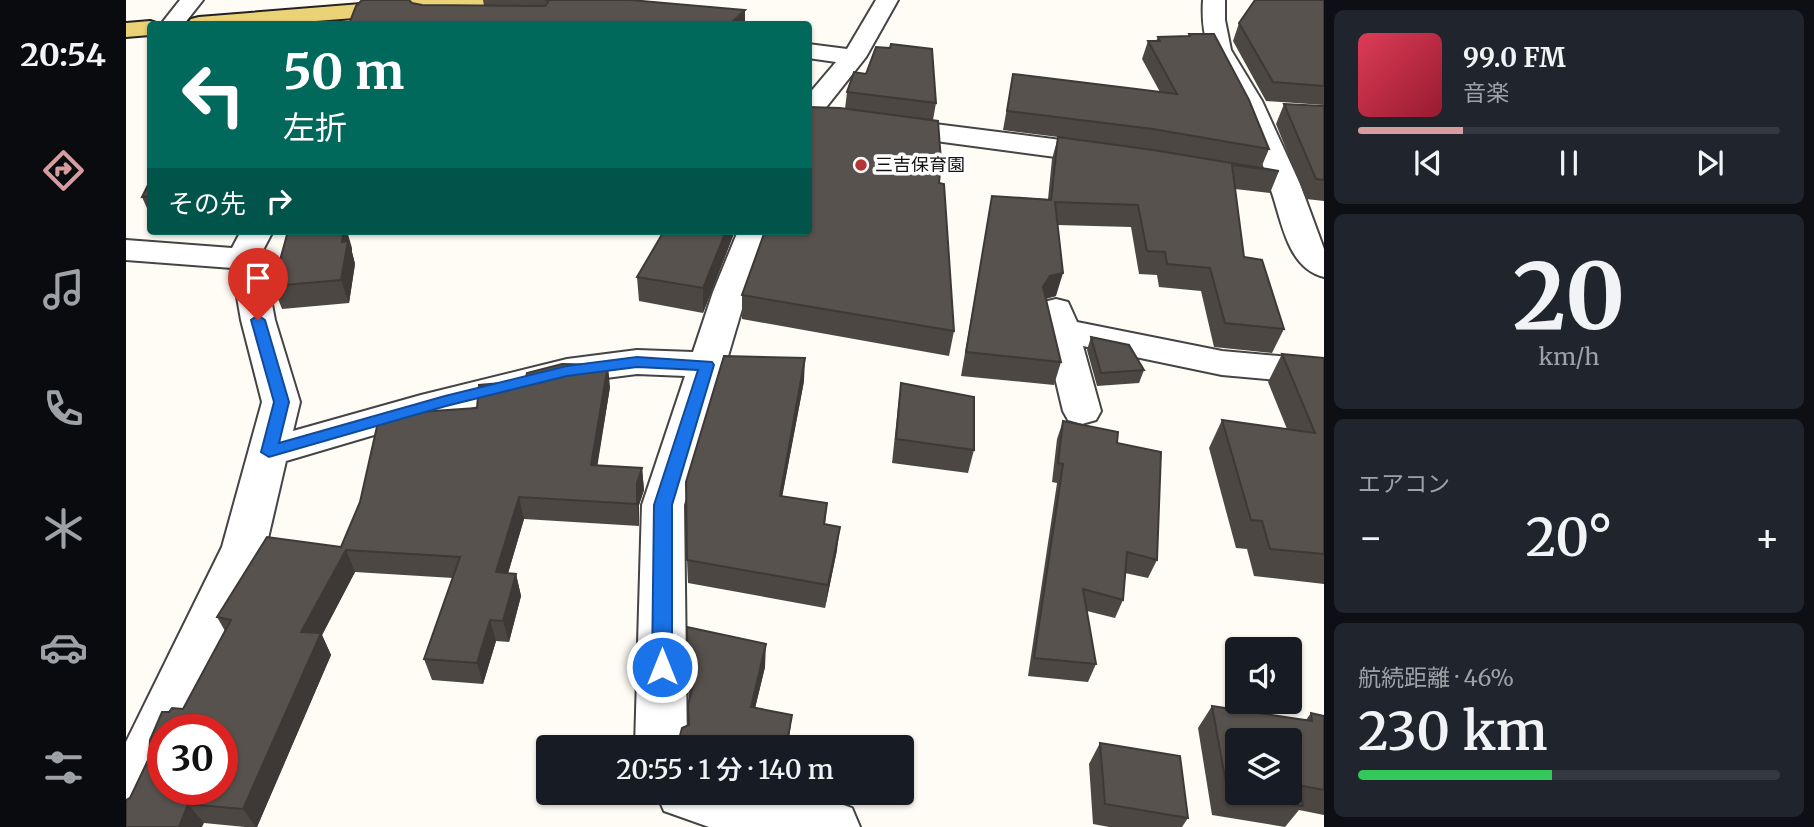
<!DOCTYPE html>
<html lang="ja">
<head>
<meta charset="utf-8">
<style>
	:root { --surface:#171b24; --page:#20242c; --text:#f1f3f6; --muted:#9ea1a6; --line:#363941; --accent:#d69da0 }
	body { margin:0; font-family:Merriweather,"Noto Sans JP",serif; background:var(--page); color:var(--text); height:100vh; display:flex; flex-direction:column; font-size:26px; white-space:nowrap }
	* { box-sizing:border-box; margin:0 }
	p { font-size:23px; color:var(--muted) }
	.icon { flex:none; width:38px; height:38px; fill:none; stroke:currentColor; stroke-width:2; stroke-linecap:round; stroke-linejoin:round }
	.map { position:relative; flex:1; overflow:hidden }
	.side { display:flex; flex-direction:column; gap:10px; padding:10px; background:#0d0f14; width:490px }
	.side>* { flex:none }
	.hud { position:absolute; left:21px; top:21px; width:665px; height:214px; border-radius:7px; box-shadow:0 2px 5px #0004; background:#00695c; color:#fff; overflow:hidden }
	.fabs { position:absolute; left:1099px; top:637px; display:grid; gap:14px }
	.fabs a { display:grid; place-items:center; width:77px; height:77px; border-radius:7px; background:var(--surface); box-shadow:0 2px 5px #0004; font-size:35px }
	.speed { position:absolute; left:21px; top:714px; display:flex; gap:14px; font-size:35px; font-weight:700; text-align:center }
	.speed>* { display:grid; place-content:center; width:91px; height:91px; border-radius:50%; background:var(--surface); box-shadow:0 2px 5px #0004; line-height:1 }
	.speed .limit { border:10px solid #d22; background:#fff; color:#111 }
	.pin { position:absolute; display:grid; place-items:center; width:60px; height:60px; color:#fff; margin:-72px -30px; border-radius:50% 50% 50% 0; rotate:-45deg; box-shadow:0 0 7px #0007 }
	.pin .icon { rotate:45deg }
	.me { position:absolute; width:77px; margin:-38px; rotate:0deg; stroke-linejoin:round; filter:drop-shadow(0 0 5px #0008) }
	.turn { display:flex; align-items:center; gap:24px; height:147px; padding:0 21px; font-size:32px }
	.turn .icon { width:91px; height:91px; stroke-width:2.5 }
	.turn b { display:block; font-size:49px; line-height:60px }
	.then { display:flex; align-items:center; height:66px; padding:0 21px; background:#0003; gap:14px; font-size:26px }
	.big { font-size:52px; font-weight:600; line-height:1.1 }
	.side .widget { flex:1; display:flex; flex-direction:column; justify-content:center; gap:10px; min-width:0; padding:0 24px; border-radius:10px; background:var(--page) }
	.side .dial { align-items:center; gap:0 }
	.dial b { font-size:91px; line-height:1 }
	.song { display:flex; align-items:center; gap:21px }
	.cover { width:84px; height:84px; border-radius:10px; background:linear-gradient(135deg,hsl(350 70% 55%),hsl(350 70% 35%)) }
	.played { height:7px; border-radius:4px; background:linear-gradient(90deg,var(--accent) 25%,var(--line) 25%) }
	.keys { display:flex; justify-content:space-around; direction:ltr }
	.heat { display:flex; justify-content:space-between; align-items:center; font-size:38px; direction:ltr }
	.charge { height:10px; border-radius:5px; background:linear-gradient(90deg,#34c759 46%,var(--line) 0) }
	.trip { position:absolute; left:410px; top:735px; width:378px; height:70px; border-radius:7px; background:var(--surface); box-shadow:0 2px 5px #0004; font-weight:600; line-height:70px; text-align:center }
	main { display:flex; flex:1; min-height:0 }
	.tabs { display:flex; flex-direction:column; width:126px; justify-content:space-around; align-items:center; background:#090b0e; color:var(--muted) }
	.tabs .icon { width:49px; height:49px }
	.tabs .on { color:var(--accent) }
	.tabs b { font-size:32px; color:var(--text) }
	.map>svg:first-child { display:block }
	.lines { fill:none; stroke-linecap:round; stroke-linejoin:round }
	.minor-casing { stroke:#444; stroke-width:4 }
	.major-casing { stroke:#222; stroke-width:4 }
	.minor { fill:#fff; fill-rule:evenodd }
	.major { fill:#ecd277; fill-rule:evenodd }
	.wall { fill:#4c4743 }
	.shaded-wall { fill:#3e3937 }
	.building { fill:#58524e; stroke:#3e3937; stroke-width:2; fill-rule:evenodd }
	.route { fill:#1a73e8; stroke:#114b97; stroke-width:2 }
	.poi-dot { fill:#b53437; stroke:#fff; stroke-width:2.5 }
	.labels { text-anchor:middle; stroke-width:7; stroke-linejoin:round; paint-order:stroke }
	.far-poi-label { font-size:18px; fill:#111; stroke:#fff; text-anchor:start }
</style>
</head>
<body>
<main>
<nav class="tabs">
<b>20:54</b>
<svg class="icon on" aria-label="directions" viewBox="0 0 24 24"><path d="M12 3l9 9-9 9-9-9zM9 14v-3h6M13 9l2 2-2 2"/></svg>
<svg class="icon" aria-label="music" viewBox="0 0 24 24"><path d="M9 18V5l10-2v13"/><circle cx="6" cy="18" r="3"/><circle cx="16" cy="16" r="3"/></svg>
<svg class="icon" aria-label="phone" viewBox="0 0 24 24"><path d="M5 4h4l2 5-3 2q2 4 5 5l2-3 5 2v4C11 20 4 13 5 4z"/></svg>
<svg class="icon" aria-label="climate" viewBox="0 0 24 24"><path d="M12 3v18M4 7l16 10M4 17L20 7"/></svg>
<svg class="icon" aria-label="car" viewBox="0 0 24 24"><path d="M5 17H2v-5l4-1 3-4h7l3 4 3 1v5h-3M9 17h6M6 11h13"/><circle cx="7" cy="17" r="2"/><circle cx="17" cy="17" r="2"/></svg>
<svg class="icon" aria-label="filters" viewBox="0 0 24 24"><path d="M4 7h16M4 17h16"/><circle cx="9" cy="7" r="2"/><circle cx="15" cy="17" r="2"/></svg>
</nav>
<div class="map">
<svg width="1198" height="827" viewBox="0 0 1198 827">
	<rect width="100%" height="100%" fill="#fefcf5"/>
	<g class="lines">
		<defs>
			<path id="minor" d="M 54,0 L 77,0 L 58,24 L 35,24 Z
				M 750,0 L 772,0 L 740,57 L 698,110 L 982,146 L 992,149 L 996,155 L 992,161 L 982,164 L 682,124 L 682,95 L 710,62 L 682,58 L 682,44 L 721,49 Z
				M 1077,0 L 1099,0 L 1099,20 L 1105,50 L 1136,101 L 1174,184 L 1198,249 L 1198,277 C 1161,268 1156,221 1145,190 L 1087,177 L 1082,171 L 1087,165 L 1097,162 L 1139,171 C 1130,147 1121,123 1110,100 C 1089,62 1074,46 1077,0 Z
				M 115,231 L 147,231 L 136,252 L 149,320 L 174,402 L 167,431 L 295,395 L 441,359 L 511,350 L 567,352 L 587,292 L 612,231 L 644,231 L 621,292 L 558,505 L 561,747 L 509,747 L 516,505 L 559,376 L 511,374 L 441,383 L 299,420 L 160,461 L 140,547 L 58,730 L 37,730 L 37,777 L 19,816 L 0,824 L 0,742 L 96,547 L 136,402 L 115,320 L 106,268 L 0,260 L 0,240 L 106,248 Z
				M 930,299 L 942,302 L 951,322 L 1096,351 L 1198,360 L 1198,384 L 1096,375 L 957,346 L 975,411 L 970,420 L 956,424 L 942,420 L 937,411 L 913,310 L 918,302 Z
				M 530,793 C 589,790 672,786 726,808 L 734,827 L 583,827 L 538,811 Z"/>
			<path id="major" d="M 285,0 L 380,0 L 377,5 L 369,7 L 152,24 L 61,24 L 65,19 L 73,17 Z
				M 24,21 L 33,24 L 24,24 L 24,35 L 0,37 L 0,23 Z"/>
		</defs>
		<use href="#minor" class="minor-casing"/>
		<use href="#major" class="major-casing"/>
		<use href="#minor" class="minor"/>
		<use href="#major" class="major"/>
	</g>
	<path class="wall" d="M 357,0 L 508,0 L 619,10 L 619,24 L 223,24 L 286,3 L 296,5 L 358,6 Z
		M 1198,0 L 1198,105 L 1140,101 L 1107,41 L 1113,23 Z
		M 1063,34 L 1143,149 L 1135,168 L 1153,171 L 1144,193 L 1109,189 L 1118,257 L 1158,329 L 1146,353 L 1088,347 L 1075,291 L 1033,287 L 1031,275 L 1013,274 L 1005,227 L 931,225 L 930,296 L 920,299 L 935,362 L 928,385 L 835,376 L 866,196 L 922,199 L 926,159 L 932,137 L 1020,148 L 877,130 L 887,74 L 1034,92 L 1016,59 L 1022,41 L 1030,41 L 1032,37 L 1062,36 Z
		M 721,92 L 810,103 L 807,120 L 828,331 L 823,356 L 616,319 L 616,295 L 719,109 Z
		M 1158,104 L 1198,106 L 1198,201 L 1180,199 L 1150,124 Z
		M 24,181 L 24,215 L 16,197 Z
		M 538,231 L 609,231 L 577,313 L 513,301 L 511,277 Z
		M 226,248 L 226,252 L 229,264 L 223,303 L 156,309 L 147,286 Z
		M 965,337 L 1018,370 L 1013,383 L 971,386 L 961,350 Z
		M 1156,354 L 1198,358 L 1198,584 L 1128,576 L 1121,549 L 1110,548 L 1083,448 L 1096,420 L 1161,429 L 1142,382 Z
		M 678,381 L 656,496 L 701,503 L 699,524 L 711,550 L 699,608 L 562,583 L 561,560 Z
		M 775,383 L 848,450 L 842,473 L 766,463 L 772,407 Z
		M 484,387 L 471,465 L 516,468 L 518,490 L 513,505 L 513,526 L 398,519 L 382,573 L 390,574 L 395,596 L 383,642 L 370,641 L 357,684 L 306,680 L 298,659 L 327,578 L 229,572 L 196,635 L 205,655 L 131,827 L 119,827 L 78,823 L 4,798 L 23,758 L 43,712 L 57,709 L 99,631 L 91,617 L 215,547 L 351,408 Z
		M 937,421 L 991,443 L 1031,560 L 1022,578 L 999,573 L 997,600 L 989,618 L 961,611 L 970,664 L 962,682 L 902,676 L 931,483 L 926,482 L 931,439 Z
		M 639,667 L 629,708 L 664,737 L 563,725 L 562,682 Z
		M 1086,706 L 1180,720 L 1185,713 L 1198,716 L 1198,815 L 1173,810 L 1159,827 L 1086,815 L 1072,728 Z
		M 974,743 L 1062,818 L 1056,827 L 983,827 L 967,824 L 963,764 Z"/>
	<path class="shaded-wall" d="M 619,10 L 619,24 L 604,24 Z
		M 218,231 L 221,231 L 226,248 L 226,252 L 229,264 L 223,303 L 215,280 L 216,242 Z
		M 600,231 L 609,231 L 577,313 L 577,288 Z
		M 937,273 L 930,296 L 917,299 L 917,287 L 924,276 Z
		M 679,358 L 678,381 L 652,519 L 654,496 Z
		M 482,365 L 484,387 L 468,487 L 465,465 Z
		M 516,468 L 518,490 L 513,505 L 513,526 L 511,504 L 511,483 Z
		M 393,497 L 398,519 L 376,594 L 370,572 Z
		M 714,527 L 711,550 L 699,608 L 702,585 Z
		M 220,550 L 229,572 L 196,635 L 205,655 L 131,827 L 130,827 L 117,809 L 175,632 Z
		M 390,574 L 395,596 L 383,642 L 377,621 Z
		M 364,620 L 370,641 L 357,684 L 351,663 Z
		M 640,644 L 639,667 L 624,729 L 625,707 Z
		M 666,715 L 662,747 L 660,747 Z
		M 62,804 L 78,823 L 76,827 L 53,827 Z"/>
	<path class="building" d="M 236,0 L 283,0 L 286,3 L 296,5 L 419,6 L 422,2 L 420,0 L 504,0 L 619,10 L 604,24 L 223,24 L 230,6 Z
		M 1129,0 L 1198,0 L 1198,86 L 1147,82 L 1113,23 Z
		M 1063,34 L 1088,34 L 1123,100 L 1143,149 L 1027,129 L 881,111 L 887,74 L 1051,94 L 1022,41 L 1034,41 L 1032,37 L 1064,36 Z
		M 765,44 L 806,49 L 810,103 L 721,92 L 728,72 L 740,74 L 750,47 L 764,48 Z
		M 1158,104 L 1198,106 L 1198,180 L 1190,179 Z
		M 682,107 L 714,108 L 812,121 L 815,161 L 813,183 L 818,184 L 828,331 L 616,295 L 639,231 L 682,231 Z
		M 932,137 L 1027,150 L 1153,171 L 1106,165 L 1118,257 L 1136,260 L 1158,329 L 1099,323 L 1084,268 L 1041,264 L 1039,252 L 1021,251 L 1012,205 L 929,202 L 937,273 L 924,276 L 917,287 L 935,362 L 840,352 L 866,196 L 925,200 Z
		M 24,181 L 24,196 L 16,197 Z
		M 162,231 L 218,231 L 216,242 L 222,241 L 215,280 L 147,286 Z
		M 538,231 L 600,231 L 577,288 L 511,277 Z
		M 965,337 L 1003,345 L 1018,370 L 975,373 Z
		M 1156,354 L 1198,358 L 1198,554 L 1144,549 L 1136,521 L 1125,520 L 1096,420 L 1189,433 Z
		M 598,356 L 679,358 L 654,496 L 701,503 L 698,524 L 714,527 L 702,585 L 561,560 L 560,482 Z
		M 436,364 L 482,365 L 465,465 L 516,468 L 511,483 L 511,504 L 393,497 L 370,572 L 390,574 L 377,621 L 364,620 L 351,663 L 298,659 L 334,557 L 220,550 L 175,632 L 195,633 L 117,809 L 62,804 L 53,827 L 0,827 L 0,800 L 4,798 L 23,758 L 24,740 L 36,712 L 43,712 L 46,708 L 57,709 L 105,620 L 91,617 L 141,537 L 215,547 L 234,502 L 252,422 L 262,421 L 263,414 L 351,408 L 353,385 L 399,381 L 401,373 ZM 37,730 L 96,730 L 96,789 L 37,789 Z
		M 775,383 L 848,397 L 848,450 L 770,439 Z
		M 937,421 L 992,432 L 991,443 L 1035,452 L 1031,560 L 1001,552 L 997,600 L 957,589 L 970,664 L 908,658 L 937,464 L 932,463 Z
		M 561,627 L 640,644 L 625,707 L 666,715 L 660,747 L 551,747 L 556,728 L 563,725 L 562,705 L 568,682 L 562,682 Z
		M 1086,706 L 1186,721 L 1185,713 L 1198,716 L 1198,790 L 1172,785 L 1177,806 L 1102,794 ZM 1111,740 L 1164,740 L 1164,793 L 1111,793 Z
		M 974,743 L 1054,756 L 1062,818 L 979,804 Z"/>
	<path class="route" d="M 132,315 L 139,320 L 163,402 L 153,443 L 319,396 L 441,366 L 511,357 L 586,362 L 588,365 L 546,505 L 546,667 L 543,673 L 536,675 L 529,673 L 526,667 L 528,505 L 572,370 L 511,367 L 441,376 L 320,406 L 143,457 L 135,452 L 148,402 L 125,320 Z"/>
	<circle class="poi-dot" cx="735" cy="165" r="7"/>
	<g class="labels">
		<g class="far-poi-label">
			<text x="749" y="171">三吉保育園</text>
		</g>
	</g>
</svg>
<div class="fabs">
<a><svg class="icon" aria-label="sound" viewBox="0 0 24 24"><path d="M4 9h4l5-4v14l-5-4H4zM17 9q2 3 0 6"/></svg></a>
<a><svg class="icon" aria-label="layers" viewBox="0 0 24 24"><path d="M12 4l9 5-9 5-9-5zM3 14l9 5 9-5"/></svg></a>
</div>
<div class="speed"><div class="limit">30</div></div>
<div class="pin" style="left:132px;top:320px;background:#d93025"><svg class="icon" aria-label="arrive" viewBox="0 0 24 24"><path d="M6 21V4h12l-3 4 3 4H6"/></svg></div>
<svg class="me" style="left:536px;top:667px" viewBox="-20 -20 40 40"><circle r="17" fill="#1a73e8" stroke="#fff" stroke-width="3"/><path d="M0-11L8 9 0 5-8 9z" fill="#fff"/></svg>
<div class="trip">20:55 · 1 分 · 140 m</div>
<div class="hud">
<div class="turn"><svg class="icon" aria-label="left" viewBox="0 0 24 24"><path d="M17 20v-9H6M10 6l-5 5 5 5"/></svg><div><b>50 m</b>左折</div></div>
<div class="then">その先<svg class="icon" aria-label="right" viewBox="0 0 24 24"><path d="M7 20v-9h11M14 6l5 5-5 5"/></svg></div>
</div>
</div>
<section class="side">
<div class="widget">
<div class="song"><i class="cover"></i><div><b>99.0 FM</b><p>音楽</p></div></div>
<div class="played"></div>
<div class="keys"><svg class="icon" aria-label="previous" viewBox="0 0 24 24"><path d="M18 5L8 12l10 7zM5 5v14"/></svg><svg class="icon" aria-label="pause" viewBox="0 0 24 24"><path d="M8 5v14M16 5v14"/></svg><svg class="icon" aria-label="next" viewBox="0 0 24 24"><path d="M6 5l10 7-10 7zM19 5v14"/></svg></div>
</div>
<div class="widget dial"><b>20</b><p>km/h</p></div>
<div class="widget"><p>エアコン</p>
<div class="heat"><a>−</a><b class="big">20°</b><a>+</a></div>
</div>
<div class="widget"><p>航続距離 · 46%</p><b class="big">230 km</b><div class="charge"></div></div>
</section>
</main>
</body>
</html>
